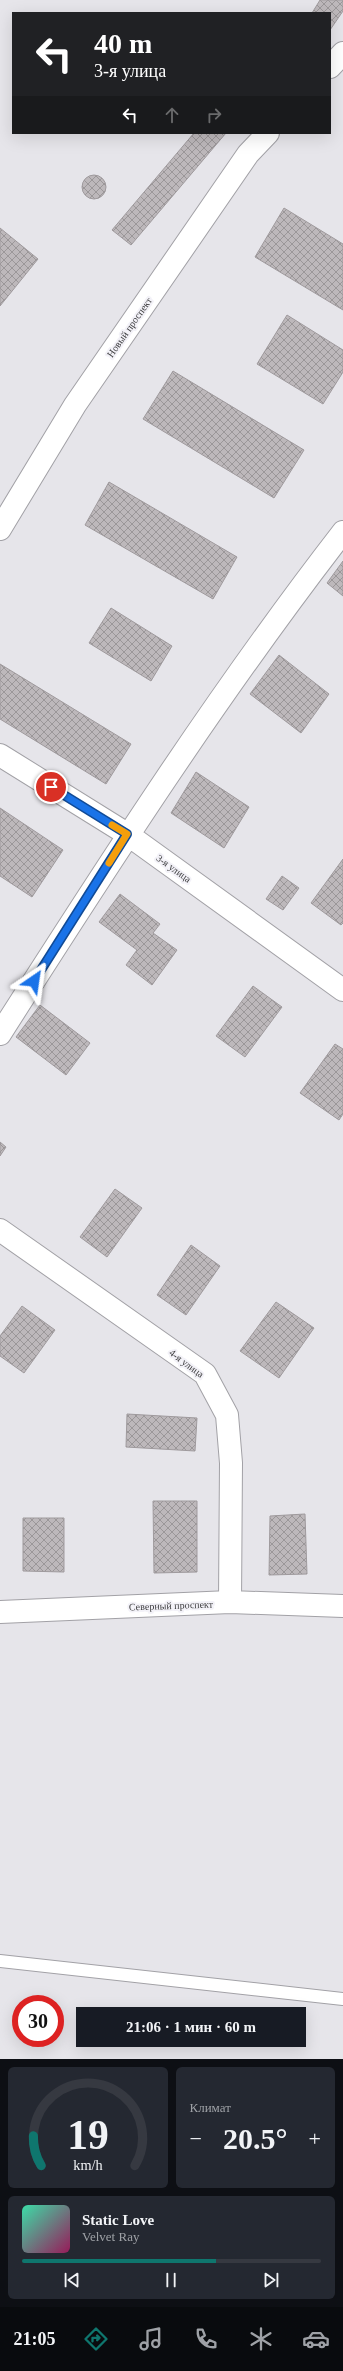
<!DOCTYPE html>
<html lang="ru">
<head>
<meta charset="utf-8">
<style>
	:root { --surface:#171b24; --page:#242831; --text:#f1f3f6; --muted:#9ea1a6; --line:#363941; --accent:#0f766e }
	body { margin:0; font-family:Georgia,serif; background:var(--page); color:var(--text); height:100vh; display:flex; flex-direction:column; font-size:15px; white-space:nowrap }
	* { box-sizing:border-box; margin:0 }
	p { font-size:13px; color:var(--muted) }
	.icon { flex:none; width:22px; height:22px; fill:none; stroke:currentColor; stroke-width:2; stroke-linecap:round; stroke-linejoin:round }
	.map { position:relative; height:2059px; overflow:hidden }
	.details { display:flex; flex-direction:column; gap:8px; padding:8px; background:#0d0f14; flex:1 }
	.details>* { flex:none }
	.hud { position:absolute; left:12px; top:12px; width:319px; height:122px; border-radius:0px; box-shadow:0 4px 16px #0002; background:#202124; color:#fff; overflow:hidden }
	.speed { position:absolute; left:12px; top:1995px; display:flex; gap:8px; font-size:20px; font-weight:700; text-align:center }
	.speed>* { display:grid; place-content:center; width:52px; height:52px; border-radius:50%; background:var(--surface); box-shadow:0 4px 16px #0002; line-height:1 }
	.speed .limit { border:6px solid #d22; background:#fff; color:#111 }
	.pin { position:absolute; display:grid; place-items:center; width:34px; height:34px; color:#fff; margin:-17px; border:2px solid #fff; border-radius:50%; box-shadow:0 1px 4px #0007 }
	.me { position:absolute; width:44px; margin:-22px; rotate:32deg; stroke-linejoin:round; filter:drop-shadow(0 0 3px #0008) }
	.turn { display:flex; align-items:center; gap:14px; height:84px; padding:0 16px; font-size:18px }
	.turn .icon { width:52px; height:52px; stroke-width:2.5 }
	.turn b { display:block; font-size:28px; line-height:34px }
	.lanes { display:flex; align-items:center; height:38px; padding:0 16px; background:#0003; justify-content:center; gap:20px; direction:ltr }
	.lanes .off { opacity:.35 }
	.big { font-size:30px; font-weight:600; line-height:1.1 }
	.details .card { flex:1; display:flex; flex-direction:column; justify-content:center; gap:6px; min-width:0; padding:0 14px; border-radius:6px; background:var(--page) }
	.details .dial { align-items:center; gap:0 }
	.dial svg { height:104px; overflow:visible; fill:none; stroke:var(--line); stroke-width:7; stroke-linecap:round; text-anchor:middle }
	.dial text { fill:var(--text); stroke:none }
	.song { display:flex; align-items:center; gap:12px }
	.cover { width:48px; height:48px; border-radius:6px; background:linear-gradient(135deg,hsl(160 70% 55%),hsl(330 70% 35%)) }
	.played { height:4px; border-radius:2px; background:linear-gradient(90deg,var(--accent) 65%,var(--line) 65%) }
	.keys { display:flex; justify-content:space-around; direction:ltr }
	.heat { display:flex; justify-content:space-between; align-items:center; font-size:22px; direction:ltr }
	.details .tiles { flex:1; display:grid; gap:8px; grid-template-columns:1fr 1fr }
	.card:last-child { grid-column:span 2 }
	.trip { position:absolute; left:76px; top:2007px; width:230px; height:40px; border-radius:0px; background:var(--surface); box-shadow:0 4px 16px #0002; font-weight:600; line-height:40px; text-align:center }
	.dock { display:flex; height:64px; justify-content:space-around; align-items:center; background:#090b0e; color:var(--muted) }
	.dock .icon { width:28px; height:28px }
	.dock .selected { color:var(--accent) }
	.dock b { font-size:18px; color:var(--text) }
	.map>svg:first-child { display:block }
	.building { fill:url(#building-cross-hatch); stroke:#9f9a9d }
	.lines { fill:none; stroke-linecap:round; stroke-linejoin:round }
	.service-casing { stroke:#a2a1a6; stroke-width:14 }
	.minor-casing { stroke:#a2a1a6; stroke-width:24 }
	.service { stroke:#fff; stroke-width:12 }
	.minor { stroke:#fff; stroke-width:22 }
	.route-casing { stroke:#114b97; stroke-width:10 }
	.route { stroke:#1a73e8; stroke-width:7 }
	.slow { stroke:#f59e0b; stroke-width:7 }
	.labels { text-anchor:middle; stroke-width:4; stroke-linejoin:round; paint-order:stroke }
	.street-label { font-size:10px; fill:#3c3c3e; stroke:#f3f2f8 }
</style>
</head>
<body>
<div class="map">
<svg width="343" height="2059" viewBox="0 0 343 2059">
	<defs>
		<pattern id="building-cross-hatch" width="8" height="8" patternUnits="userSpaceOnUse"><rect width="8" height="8" fill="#bdb8bb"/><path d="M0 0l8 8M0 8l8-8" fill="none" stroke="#9b9799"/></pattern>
	</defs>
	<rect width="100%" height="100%" fill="#e6e5ea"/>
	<path class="building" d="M 320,0 L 343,0 L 343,11 L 330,30 L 330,13 L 312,13 Z
		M 194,133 L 226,133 L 131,245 L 112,230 Z
		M82 187a12 12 0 1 1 24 0a12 12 0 1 1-24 0Z
		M 284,208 L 343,244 L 343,310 L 255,257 Z
		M 0,228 L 38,259 L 0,306 Z
		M 287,315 L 343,350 L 343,372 L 323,404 L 257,364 Z
		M 173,371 L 304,450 L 274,498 L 143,419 Z
		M 109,482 L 237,557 L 213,599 L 85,525 Z
		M 343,561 L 343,596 L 327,583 Z
		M 111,608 L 172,646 L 151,681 L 89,643 Z
		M 279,655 L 329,694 L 301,733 L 250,694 Z
		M 0,664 L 131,744 L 106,784 L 0,719 Z
		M 196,772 L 249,807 L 224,848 L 171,813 Z
		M 0,808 L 63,850 L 32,897 L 0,876 Z
		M 343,859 L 343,923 L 341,925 L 311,903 Z
		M 282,876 L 299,888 L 283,910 L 266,899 Z
		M 120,894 L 160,924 L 153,933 L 177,950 L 152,985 L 126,965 L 137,950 L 99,922 Z
		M 253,986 L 282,1007 L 245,1057 L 216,1036 Z
		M 40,1005 L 90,1043 L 66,1075 L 16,1037 Z
		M 335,1044 L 343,1049 L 343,1114 L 339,1120 L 300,1093 Z
		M 0,1142 L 6,1147 L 0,1156 Z
		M 115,1189 L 142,1208 L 107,1257 L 80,1237 Z
		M 191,1245 L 220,1266 L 186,1315 L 157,1295 Z
		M 276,1302 L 314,1328 L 279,1378 L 240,1351 Z
		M 22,1306 L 55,1330 L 24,1373 L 0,1356 L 0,1336 Z
		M 127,1414 L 197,1418 L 195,1451 L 126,1447 Z
		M 153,1501 L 197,1501 L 197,1572 L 154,1573 Z
		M 305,1514 L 307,1574 L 269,1575 L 270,1516 Z
		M 23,1518 L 64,1518 L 64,1572 L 23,1571 Z"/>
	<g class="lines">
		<defs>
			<path id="service" d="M 0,1961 L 343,1999"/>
			<path id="minor" d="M 330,67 L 343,53
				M 0,529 L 75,405 L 248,154 L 268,133
				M 0,755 L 127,834 L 343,990
				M 0,1034 C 109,863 219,692 343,532
				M 0,1230 L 205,1374 L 227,1415 L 231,1463 L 230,1602
				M 0,1612 L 230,1602 L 343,1606"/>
		</defs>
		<use href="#service" class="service-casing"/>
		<use href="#minor" class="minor-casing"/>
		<use href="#service" class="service"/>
		<use href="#minor" class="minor"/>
	</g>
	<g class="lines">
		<defs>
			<path id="route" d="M 34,981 L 127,834 L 51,787"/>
		</defs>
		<use href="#route" class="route-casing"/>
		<use href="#route" class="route"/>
		<path class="slow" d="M 109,863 L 127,834 L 112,825"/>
	</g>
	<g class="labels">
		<g class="street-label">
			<text transform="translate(129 327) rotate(-55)" y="4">Новый проспект</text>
			<text transform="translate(174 868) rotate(36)" y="4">3-я улица</text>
			<text transform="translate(187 1363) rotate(37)" y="4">4-я улица</text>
			<text transform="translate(171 1605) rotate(-2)" y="4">Северный проспект</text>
		</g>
	</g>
</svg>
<div class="speed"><div class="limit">30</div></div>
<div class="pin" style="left:51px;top:787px;background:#d93025"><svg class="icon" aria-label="arrive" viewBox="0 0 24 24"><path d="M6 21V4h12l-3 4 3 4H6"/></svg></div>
<svg class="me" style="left:34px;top:981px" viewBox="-20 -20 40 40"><path d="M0-17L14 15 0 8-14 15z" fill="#1a73e8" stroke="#fff" stroke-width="4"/></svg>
<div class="trip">21:06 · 1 мин · 60 m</div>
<div class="hud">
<div class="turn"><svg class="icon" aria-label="left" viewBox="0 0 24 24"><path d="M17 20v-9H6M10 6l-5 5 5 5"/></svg><div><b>40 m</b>3-я улица</div></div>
<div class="lanes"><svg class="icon" aria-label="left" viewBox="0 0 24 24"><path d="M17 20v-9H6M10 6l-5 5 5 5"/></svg><svg class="icon off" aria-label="ahead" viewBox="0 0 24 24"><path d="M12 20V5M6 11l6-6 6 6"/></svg><svg class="icon off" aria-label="right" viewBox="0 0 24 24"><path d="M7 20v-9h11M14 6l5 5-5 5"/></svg></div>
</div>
</div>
<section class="details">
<div class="tiles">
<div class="card dial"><svg viewBox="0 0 100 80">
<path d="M14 69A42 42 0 1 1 86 69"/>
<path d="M14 69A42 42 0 0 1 8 46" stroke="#0f766e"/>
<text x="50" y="56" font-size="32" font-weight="700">19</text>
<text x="50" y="72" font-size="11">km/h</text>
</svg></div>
<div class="card"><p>Климат</p>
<div class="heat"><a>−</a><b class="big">20.5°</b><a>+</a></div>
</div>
<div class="card">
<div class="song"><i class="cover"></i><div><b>Static Love</b><p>Velvet Ray</p></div></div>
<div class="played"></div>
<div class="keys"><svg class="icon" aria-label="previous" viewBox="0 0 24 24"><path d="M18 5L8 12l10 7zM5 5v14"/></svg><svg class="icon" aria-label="pause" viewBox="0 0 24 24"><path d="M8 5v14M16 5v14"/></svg><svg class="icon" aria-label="next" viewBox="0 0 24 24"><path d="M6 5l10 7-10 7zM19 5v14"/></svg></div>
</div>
</div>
</section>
<nav class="dock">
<b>21:05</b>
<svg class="icon selected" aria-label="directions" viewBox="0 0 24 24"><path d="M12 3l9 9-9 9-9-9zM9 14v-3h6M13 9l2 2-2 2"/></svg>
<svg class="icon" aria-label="music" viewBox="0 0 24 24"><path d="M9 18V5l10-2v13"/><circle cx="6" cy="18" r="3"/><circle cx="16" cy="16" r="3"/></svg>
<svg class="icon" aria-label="phone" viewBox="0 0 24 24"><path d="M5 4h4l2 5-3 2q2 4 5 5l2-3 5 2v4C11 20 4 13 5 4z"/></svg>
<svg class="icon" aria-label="climate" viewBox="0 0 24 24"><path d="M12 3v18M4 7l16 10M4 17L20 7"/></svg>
<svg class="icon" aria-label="car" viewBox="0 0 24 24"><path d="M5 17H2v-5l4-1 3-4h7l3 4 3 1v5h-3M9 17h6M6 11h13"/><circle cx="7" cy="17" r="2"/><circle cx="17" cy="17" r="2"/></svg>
</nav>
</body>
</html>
